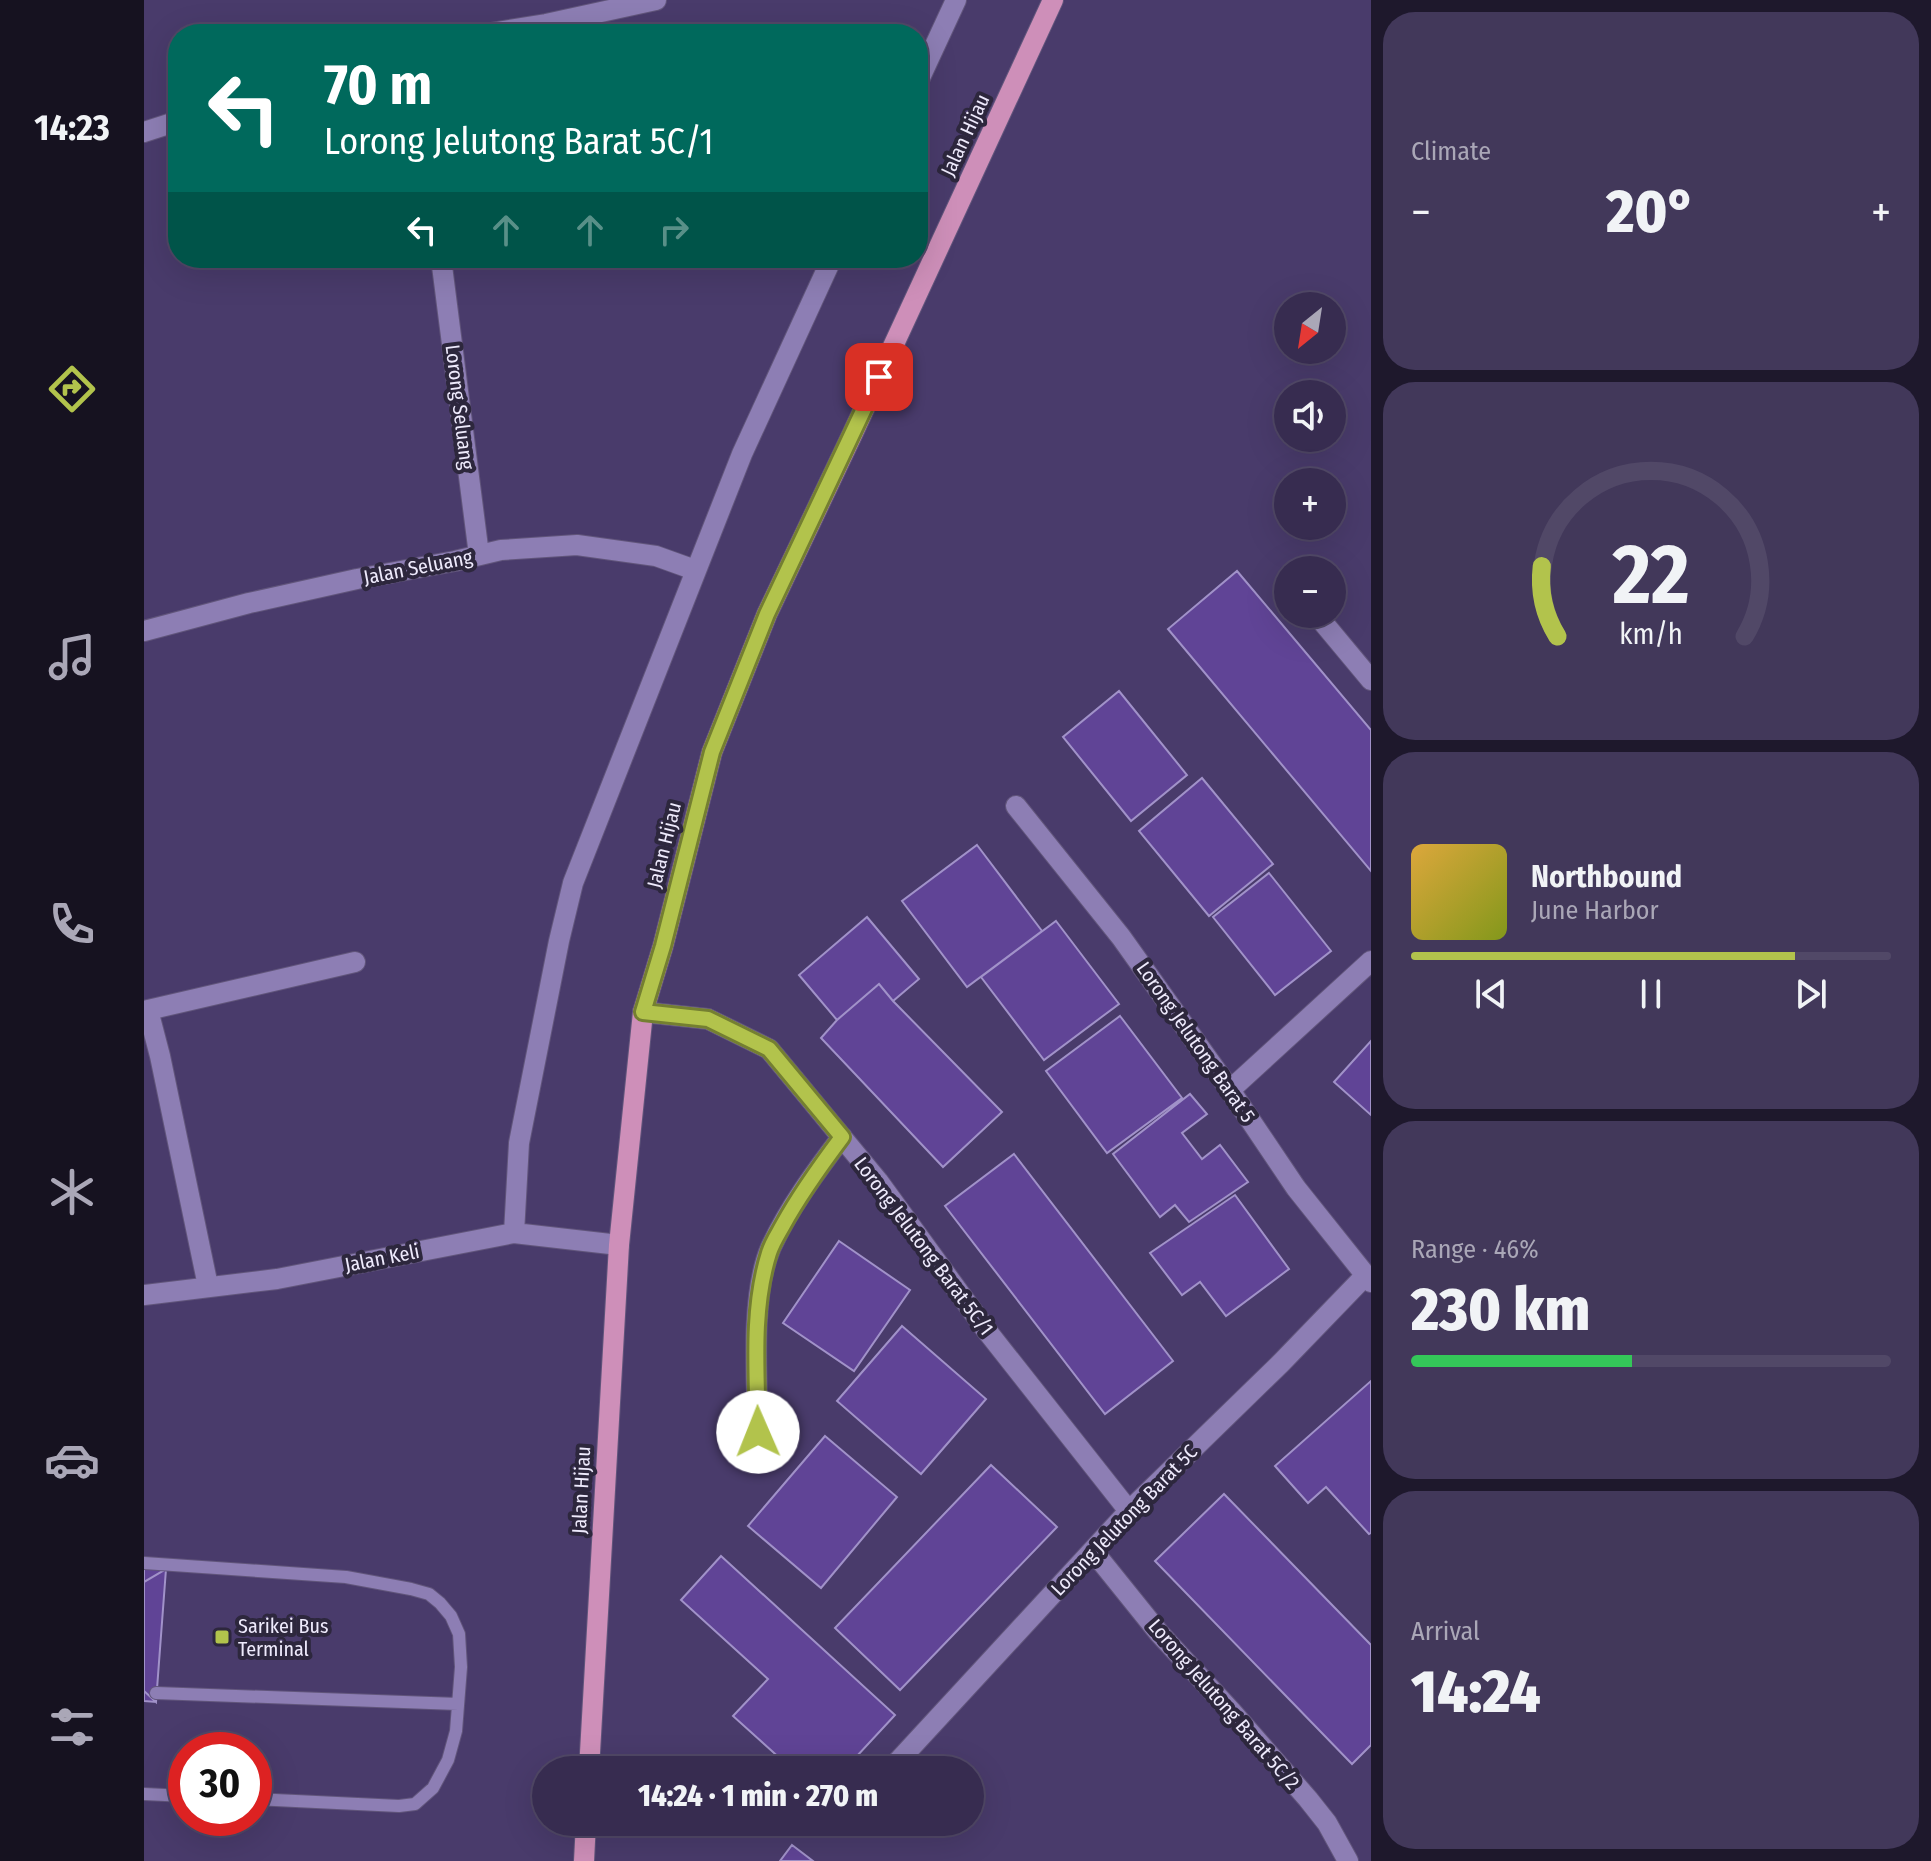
<!DOCTYPE html>
<html lang="en">
<head>
<meta charset="utf-8">
<style>
	:root { --surface:#372c50; --page:#42385a; --text:#f1f3f6; --muted:#aaa7b7; --line:#514867; --accent:#b2c34c }
	body { margin:0; font-family:"Fira Sans Condensed",sans-serif; background:var(--page); color:var(--text); height:100vh; display:flex; flex-direction:column; font-size:30px; white-space:nowrap }
	* { box-sizing:border-box; margin:0 }
	p { font-size:26px; color:var(--muted) }
	.icon { flex:none; width:44px; height:44px; fill:none; stroke:currentColor; stroke-width:2; stroke-linecap:round; stroke-linejoin:round }
	.map { position:relative; flex:1; overflow:hidden }
	.panel { display:flex; flex-direction:column; gap:12px; padding:12px; background:#1e182c; width:560px }
	.panel>* { flex:none }
	.hud { position:absolute; left:24px; top:24px; width:760px; height:244px; border-radius:32px; box-shadow:0 8px 32px #0002,0 0 0 2px var(--line); background:#00695c; color:#fff; overflow:hidden }
	.needle { width:52px; rotate:210deg }
	.controls { position:absolute; left:1130px; top:292px; display:grid; gap:16px }
	.controls a { display:grid; place-items:center; width:72px; height:72px; border-radius:50%; background:var(--surface); box-shadow:0 8px 32px #0002,0 0 0 2px var(--line); font-size:40px }
	.speed { position:absolute; left:24px; top:1732px; display:flex; gap:16px; font-size:40px; font-weight:700; text-align:center }
	.speed>* { display:grid; place-content:center; width:104px; height:104px; border-radius:50%; background:var(--surface); box-shadow:0 8px 32px #0002,0 0 0 2px var(--line); line-height:1 }
	.speed .limit { border:12px solid #d22; background:#fff; color:#111 }
	.pin { position:absolute; display:grid; place-items:center; width:68px; height:68px; color:#fff; margin:-34px; border-radius:16px; box-shadow:0 4px 12px #0006 }
	.me { position:absolute; width:88px; margin:-44px; rotate:359deg; stroke-linejoin:round; filter:drop-shadow(0 0 6px #0008) }
	.turn { display:flex; align-items:center; gap:28px; height:168px; padding:0 24px; font-size:36px }
	.turn .icon { width:104px; height:104px; stroke-width:2.5 }
	.turn b { display:block; font-size:56px; line-height:68px }
	.lanes { display:flex; align-items:center; height:76px; padding:0 24px; background:#0003; justify-content:center; gap:40px; direction:ltr }
	.lanes .off { opacity:.35 }
	.big { font-size:60px; font-weight:800; line-height:1.1 }
	.panel .card { flex:1; display:flex; flex-direction:column; justify-content:center; gap:12px; min-width:0; padding:0 28px; border-radius:32px; background:var(--page) }
	.panel .dial { align-items:center; gap:0 }
	.dial svg { height:208px; overflow:visible; fill:none; stroke:var(--line); stroke-width:7; stroke-linecap:round; text-anchor:middle }
	.dial text { fill:var(--text); stroke:none }
	.song { display:flex; align-items:center; gap:24px }
	.cover { width:96px; height:96px; border-radius:12px; background:linear-gradient(135deg,hsl(40 70% 55%),hsl(70 70% 35%)) }
	.played { height:8px; border-radius:4px; background:linear-gradient(90deg,var(--accent) 80%,var(--line) 80%) }
	.keys { display:flex; justify-content:space-around; direction:ltr }
	.heat { display:flex; justify-content:space-between; align-items:center; font-size:44px; direction:ltr }
	.charge { height:12px; border-radius:6px; background:linear-gradient(90deg,#34c759 46%,var(--line) 0) }
	.trip { position:absolute; left:388px; top:1756px; width:452px; height:80px; border-radius:40px; background:var(--surface); box-shadow:0 8px 32px #0002,0 0 0 2px var(--line); font-weight:800; line-height:80px; text-align:center }
	main { display:flex; flex:1; min-height:0 }
	.dock { display:flex; flex-direction:column; width:144px; justify-content:space-around; align-items:center; background:#161220; color:var(--muted) }
	.dock .icon { width:56px; height:56px }
	.dock .active { color:var(--accent) }
	.dock b { font-size:36px; color:var(--text) }
	.map>svg:first-child { display:block }
	.building { fill:#604496; stroke:#a192c9; stroke-width:2 }
	.lines { fill:none; stroke-linecap:round; stroke-linejoin:round }
	.lane-casing { stroke:#61557b; stroke-width:14 }
	.street-casing { stroke:#61557b; stroke-width:22 }
	.primary-casing { stroke:#61557b; stroke-width:22 }
	.lane { stroke:#8d7eb4; stroke-width:12 }
	.street { stroke:#8d7eb4; stroke-width:20 }
	.primary { stroke:#ce8fb9; stroke-width:20 }
	.route-casing { stroke:#747f31; stroke-width:20 }
	.route { stroke:#b2c34c; stroke-width:14 }
	.poi-dot { fill:#b2c34c; stroke:#2d273d; stroke-width:3 }
	.labels { text-anchor:middle; stroke-width:8; stroke-linejoin:round; paint-order:stroke }
	.street-label { font-size:20px; fill:#eeeafc; stroke:#2d273d }
	.poi-label { font-size:20px; fill:#eeeafc; stroke:#2d273d; text-anchor:start }
</style>
</head>
<body>
<main>
<nav class="dock">
<b>14:23</b>
<svg class="icon active" aria-label="directions" viewBox="0 0 24 24"><path d="M12 3l9 9-9 9-9-9zM9 14v-3h6M13 9l2 2-2 2"/></svg>
<svg class="icon" aria-label="music" viewBox="0 0 24 24"><path d="M9 18V5l10-2v13"/><circle cx="6" cy="18" r="3"/><circle cx="16" cy="16" r="3"/></svg>
<svg class="icon" aria-label="phone" viewBox="0 0 24 24"><path d="M5 4h4l2 5-3 2q2 4 5 5l2-3 5 2v4C11 20 4 13 5 4z"/></svg>
<svg class="icon" aria-label="climate" viewBox="0 0 24 24"><path d="M12 3v18M4 7l16 10M4 17L20 7"/></svg>
<svg class="icon" aria-label="car" viewBox="0 0 24 24"><path d="M5 17H2v-5l4-1 3-4h7l3 4 3 1v5h-3M9 17h6M6 11h13"/><circle cx="7" cy="17" r="2"/><circle cx="17" cy="17" r="2"/></svg>
<svg class="icon" aria-label="filters" viewBox="0 0 24 24"><path d="M4 7h16M4 17h16"/><circle cx="9" cy="7" r="2"/><circle cx="15" cy="17" r="2"/></svg>
</nav>
<div class="map">
<svg width="1227" height="1861" viewBox="0 0 1227 1861">
	<rect width="100%" height="100%" fill="#493b6b"/>
	<path class="building" d="M 1093,571 L 1227,730 L 1227,871 L 1024,629 Z
		M 975,691 L 1043,775 L 987,821 L 919,737 Z
		M 1058,778 L 1129,864 L 1065,916 L 995,831 Z
		M 833,845 L 898,931 L 823,987 L 758,901 Z
		M 1125,873 L 1187,951 L 1131,995 L 1069,917 Z
		M 723,917 L 775,979 L 749,1001 L 735,984 L 693,1020 L 655,975 Z
		M 912,921 L 975,1004 L 900,1060 L 837,977 Z
		M 735,984 L 749,1001 L 858,1112 L 799,1167 L 677,1038 L 693,1020 Z
		M 976,1016 L 1038,1098 L 963,1153 L 902,1071 Z
		M 1227,1041 L 1227,1115 L 1190,1082 Z
		M 1046,1094 L 1063,1114 L 1038,1133 L 1058,1159 L 1076,1145 L 1104,1182 L 1045,1222 L 1031,1205 L 1016,1217 L 969,1154 Z
		M 870,1154 L 1029,1361 L 961,1414 L 801,1206 Z
		M 1091,1195 L 1145,1269 L 1082,1316 L 1056,1282 L 1038,1295 L 1006,1253 Z
		M 695,1241 L 766,1290 L 710,1371 L 639,1323 Z
		M 758,1326 L 842,1399 L 777,1474 L 693,1401 Z
		M 1227,1381 L 1227,1533 L 1225,1534 L 1182,1487 L 1164,1503 L 1131,1466 Z
		M 681,1436 L 753,1497 L 677,1588 L 604,1526 Z
		M 847,1465 L 913,1527 L 756,1690 L 691,1628 Z
		M 1080,1494 L 1227,1645 L 1227,1745 L 1208,1764 L 1011,1561 Z
		M 577,1556 L 751,1715 L 700,1770 L 649,1770 L 589,1716 L 624,1679 L 537,1600 Z
		M 0,1568 L 22,1569 L 0,1582 Z
		M 0,1568 L 22,1569 L 12,1702 L 0,1701 Z
		M 22,1569 L 12,1702 L 0,1691 L 0,1582 Z
		M 648,1845 L 669,1861 L 636,1861 Z"/>
	<g class="lines">
		<defs>
			<path id="lane" d="M 0,1563 L 202,1577 L 267,1589 L 285,1594 L 296,1603 L 307,1616 L 315,1634 L 317,1667 L 312,1731 L 304,1760 L 289,1788 L 271,1804 L 255,1806 L 110,1799
				M 12,1693 L 314,1704
				M 0,1794 L 42,1796"/>
			<path id="street" d="M 341,34 L 402,24 L 512,0
				M 774,82 L 812,0
				M 0,132 L 34,121
				M 297,258 L 335,555
				M 1172,614 L 1227,680
				M 0,631 L 105,603 L 213,579 L 311,561 L 357,550 L 433,545 L 512,556 L 551,570
				M 872,806 L 977,937 L 1086,1090 L 1152,1188 L 1227,1282
				M 4,1010 L 211,962
				M 0,1011 L 4,1010 L 16,1056 L 64,1286
				M 499,1012 L 564,1019 L 625,1049 L 734,1181 L 843,1331 L 985,1511
				M 1086,1090 L 1227,961
				M 370,1233 L 375,1143 L 415,941 L 429,883 L 598,454 L 688,258
				M 0,1295 L 133,1279 L 370,1233 L 475,1245
				M 614,1432 C 613,1380 606,1295 627,1247 C 645,1208 672,1171 698,1137
				M 949,1551 L 1015,1633 L 1088,1712 L 1164,1799 L 1183,1823 L 1204,1861
				M 746,1770 L 985,1511 L 1137,1363 L 1221,1276"/>
			<path id="primary" d="M 445,1770 L 475,1245 L 499,1012 L 519,946 L 568,752 L 623,614 L 708,435 L 909,0
				M 440,1861 L 442,1822"/>
		</defs>
		<use href="#lane" class="lane-casing"/>
		<use href="#street" class="street-casing"/>
		<use href="#primary" class="primary-casing"/>
		<use href="#lane" class="lane"/>
		<use href="#street" class="street"/>
		<use href="#primary" class="primary"/>
	</g>
	<g class="lines">
		<defs>
			<path id="route" d="M 614,1432 C 613,1373 607,1310 625,1253 C 628,1243 634,1234 639,1225 C 656,1194 677,1165 698,1137 L 625,1049 L 564,1019 L 499,1012 L 519,946 L 568,752 L 623,614 L 735,377"/>
		</defs>
		<use href="#route" class="route-casing"/>
		<use href="#route" class="route"/>
	</g>
	<rect class="poi-dot" x="70" y="1629" width="16" height="16" rx="4"/>
	<g class="labels">
		<g class="street-label">
			<text transform="translate(821 135) rotate(-65)" y="7">Jalan Hijau</text>
			<text transform="translate(316 407) rotate(83)" y="7">Lorong Seluang</text>
			<text transform="translate(274 567) rotate(-11)" y="7">Jalan Seluang</text>
			<text transform="translate(520 845) rotate(-76)" y="7">Jalan Hijau</text>
			<text transform="translate(1052 1042) rotate(55)" y="7">Lorong Jelutong Barat 5</text>
			<text transform="translate(780 1246) rotate(53)" y="7">Lorong Jelutong Barat 5C/1</text>
			<text transform="translate(238 1258) rotate(-11)" y="7">Jalan Keli</text>
			<text transform="translate(437 1490) rotate(-87)" y="7">Jalan Hijau</text>
			<text transform="translate(980 1520) rotate(-46)" y="7">Lorong Jelutong Barat 5C</text>
			<text transform="translate(1080 1704) rotate(49)" y="7">Lorong Jelutong Barat 5C/2</text>
		</g>
		<g class="poi-label">
			<text x="94" y="1633">Sarikei Bus<tspan x="94" dy="23">Terminal</tspan></text>
		</g>
	</g>
</svg>
<div class="controls">
<a><svg class="needle" viewBox="-14 -14 28 28"><path d="M0-13l5 13h-10z" fill="#e53935"/><path d="M0 13l5-13h-10z" fill="#aaa7b7"/></svg></a>
<a><svg class="icon" aria-label="sound" viewBox="0 0 24 24"><path d="M4 9h4l5-4v14l-5-4H4zM17 9q2 3 0 6"/></svg></a>
<a>+</a>
<a>−</a>
</div>
<div class="speed"><div class="limit">30</div></div>
<div class="pin" style="left:735px;top:377px;background:#d93025"><svg class="icon" aria-label="arrive" viewBox="0 0 24 24"><path d="M6 21V4h12l-3 4 3 4H6"/></svg></div>
<svg class="me" style="left:614px;top:1432px" viewBox="-20 -20 40 40"><circle r="19" fill="#fff"/><path d="M0-13L10 11 0 6-10 11z" fill="#b2c34c"/></svg>
<div class="trip">14:24 · 1 min · 270 m</div>
<div class="hud">
<div class="turn"><svg class="icon" aria-label="left" viewBox="0 0 24 24"><path d="M17 20v-9H6M10 6l-5 5 5 5"/></svg><div><b>70 m</b>Lorong Jelutong Barat 5C/1</div></div>
<div class="lanes"><svg class="icon" aria-label="left" viewBox="0 0 24 24"><path d="M17 20v-9H6M10 6l-5 5 5 5"/></svg><svg class="icon off" aria-label="ahead" viewBox="0 0 24 24"><path d="M12 20V5M6 11l6-6 6 6"/></svg><svg class="icon off" aria-label="ahead" viewBox="0 0 24 24"><path d="M12 20V5M6 11l6-6 6 6"/></svg><svg class="icon off" aria-label="right" viewBox="0 0 24 24"><path d="M7 20v-9h11M14 6l5 5-5 5"/></svg></div>
</div>
</div>
<section class="panel">
<div class="card"><p>Climate</p>
<div class="heat"><a>−</a><b class="big">20°</b><a>+</a></div>
</div>
<div class="card dial"><svg viewBox="0 0 100 80">
<path d="M14 69A42 42 0 1 1 86 69"/>
<path d="M14 69A42 42 0 0 1 8 42" stroke="#b2c34c"/>
<text x="50" y="56" font-size="32" font-weight="700">22</text>
<text x="50" y="72" font-size="11">km/h</text>
</svg></div>
<div class="card">
<div class="song"><i class="cover"></i><div><b>Northbound</b><p>June Harbor</p></div></div>
<div class="played"></div>
<div class="keys"><svg class="icon" aria-label="previous" viewBox="0 0 24 24"><path d="M18 5L8 12l10 7zM5 5v14"/></svg><svg class="icon" aria-label="pause" viewBox="0 0 24 24"><path d="M8 5v14M16 5v14"/></svg><svg class="icon" aria-label="next" viewBox="0 0 24 24"><path d="M6 5l10 7-10 7zM19 5v14"/></svg></div>
</div>
<div class="card"><p>Range · 46%</p><b class="big">230 km</b><div class="charge"></div></div>
<div class="card"><p>Arrival</p><b class="big">14:24</b></div>
</section>
</main>
</body>
</html>
